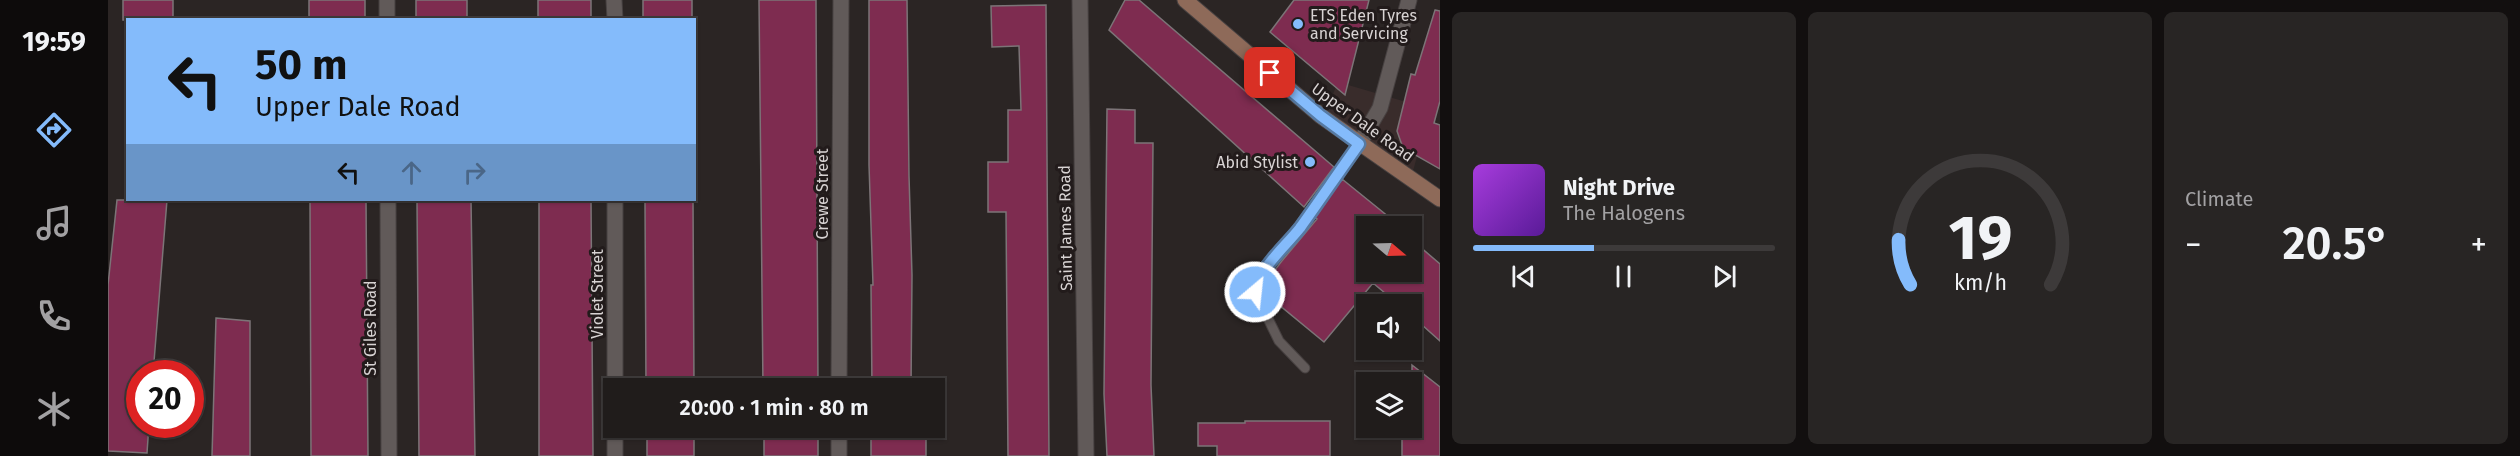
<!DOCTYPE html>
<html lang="en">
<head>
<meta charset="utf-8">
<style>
	:root { --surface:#201c1b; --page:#282524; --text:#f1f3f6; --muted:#a2a1a3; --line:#3d3a3a; --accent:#84bbfb }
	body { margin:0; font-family:"Fira Sans",sans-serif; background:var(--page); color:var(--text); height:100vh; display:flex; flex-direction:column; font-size:22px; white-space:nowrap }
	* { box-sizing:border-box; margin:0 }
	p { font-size:20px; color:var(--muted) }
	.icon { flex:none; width:33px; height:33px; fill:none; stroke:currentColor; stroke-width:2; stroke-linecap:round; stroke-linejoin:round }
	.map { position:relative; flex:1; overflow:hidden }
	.sheet { display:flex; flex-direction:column; gap:12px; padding:12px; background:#120f0f; width:1080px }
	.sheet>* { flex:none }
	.banner { position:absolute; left:18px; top:18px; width:570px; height:183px; border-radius:0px; box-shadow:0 2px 4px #0004,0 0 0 2px var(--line); background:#84bbfb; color:#111; overflow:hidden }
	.needle { width:39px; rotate:109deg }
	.controls { position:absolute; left:1248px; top:216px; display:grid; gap:12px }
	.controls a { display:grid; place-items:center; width:66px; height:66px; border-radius:0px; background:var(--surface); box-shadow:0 2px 4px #0004,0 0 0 2px var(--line); font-size:30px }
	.speed { position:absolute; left:18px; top:360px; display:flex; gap:12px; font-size:30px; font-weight:700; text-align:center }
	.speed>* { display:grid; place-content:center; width:78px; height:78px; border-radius:50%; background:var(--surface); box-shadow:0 2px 4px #0004,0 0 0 2px var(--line); line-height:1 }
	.speed .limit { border:9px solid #d22; background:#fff; color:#111 }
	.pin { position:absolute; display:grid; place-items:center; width:51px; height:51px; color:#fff; margin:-26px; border-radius:12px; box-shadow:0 3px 9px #0006 }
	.me { position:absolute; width:66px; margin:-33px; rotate:28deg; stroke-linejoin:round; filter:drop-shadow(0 0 4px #0008) }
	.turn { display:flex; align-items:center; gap:21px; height:126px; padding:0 30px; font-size:27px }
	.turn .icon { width:78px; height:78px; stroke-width:2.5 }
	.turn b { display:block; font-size:42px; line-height:51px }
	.lanes { display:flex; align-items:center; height:57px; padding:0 30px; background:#0003; justify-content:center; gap:30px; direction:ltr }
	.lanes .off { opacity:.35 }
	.big { font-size:45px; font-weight:600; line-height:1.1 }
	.sheet .widget { flex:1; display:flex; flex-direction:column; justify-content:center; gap:9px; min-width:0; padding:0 21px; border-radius:9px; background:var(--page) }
	.sheet .dial { align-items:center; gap:0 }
	.dial svg { height:156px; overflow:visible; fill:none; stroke:var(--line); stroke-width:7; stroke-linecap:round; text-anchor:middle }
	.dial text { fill:var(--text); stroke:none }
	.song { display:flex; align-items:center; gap:18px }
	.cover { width:72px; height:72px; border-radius:9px; background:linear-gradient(135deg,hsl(280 70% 55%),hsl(270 70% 35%)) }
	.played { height:6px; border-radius:3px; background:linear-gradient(90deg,var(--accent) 40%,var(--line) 40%) }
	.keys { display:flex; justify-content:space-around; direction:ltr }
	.heat { display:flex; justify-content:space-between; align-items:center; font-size:33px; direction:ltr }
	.sheet .tiles { flex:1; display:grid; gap:12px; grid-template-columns:repeat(3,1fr) }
	.trip { position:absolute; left:495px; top:378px; width:342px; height:60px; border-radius:0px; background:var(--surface); box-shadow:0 2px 4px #0004,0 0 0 2px var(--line); font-weight:600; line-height:60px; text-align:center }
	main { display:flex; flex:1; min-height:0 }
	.dock { display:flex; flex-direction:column; width:108px; justify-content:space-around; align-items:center; background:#0d0b0b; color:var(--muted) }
	.dock .icon { width:42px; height:42px }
	.dock .active { color:var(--accent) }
	.dock b { font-size:27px; color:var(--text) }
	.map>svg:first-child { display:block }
	.built { fill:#392c2b }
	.building { fill:#7e2c50; stroke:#7c7477; stroke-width:1.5 }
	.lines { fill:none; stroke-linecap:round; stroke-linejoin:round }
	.lane-casing { stroke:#474141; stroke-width:11 }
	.street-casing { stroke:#474141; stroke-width:17 }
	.secondary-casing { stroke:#474141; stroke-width:17 }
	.lane { stroke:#615a59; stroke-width:9 }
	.street { stroke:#615a59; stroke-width:15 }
	.secondary { stroke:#8e6a59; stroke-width:15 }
	.route-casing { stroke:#567aa3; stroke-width:15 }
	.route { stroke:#84bbfb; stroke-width:10 }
	.poi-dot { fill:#84bbfb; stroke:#221b1b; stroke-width:2 }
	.labels { text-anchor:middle; stroke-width:6; stroke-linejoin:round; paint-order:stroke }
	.poi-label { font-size:16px; fill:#d8d3d3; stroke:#221b1b; text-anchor:start }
	.street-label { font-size:16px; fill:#d8d3d3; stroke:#221b1b }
</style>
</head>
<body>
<main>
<nav class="dock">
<b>19:59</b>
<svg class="icon active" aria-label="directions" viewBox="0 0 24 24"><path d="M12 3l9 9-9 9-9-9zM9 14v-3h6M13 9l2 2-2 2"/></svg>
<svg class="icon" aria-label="music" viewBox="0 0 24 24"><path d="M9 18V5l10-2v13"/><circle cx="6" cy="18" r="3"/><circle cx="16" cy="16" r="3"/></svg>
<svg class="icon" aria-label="phone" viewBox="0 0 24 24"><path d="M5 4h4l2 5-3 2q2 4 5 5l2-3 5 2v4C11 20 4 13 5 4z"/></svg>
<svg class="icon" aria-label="climate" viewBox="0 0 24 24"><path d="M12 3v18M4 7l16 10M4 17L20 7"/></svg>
</nav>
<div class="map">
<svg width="1332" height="456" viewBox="0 0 1332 456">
	<rect width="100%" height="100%" fill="#2b2524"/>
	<path class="built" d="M 1230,82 L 1322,109 L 1302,182 L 1215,118 Z"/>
	<path class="building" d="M 15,0 L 65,0 L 65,20 L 15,20 Z
		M 201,0 L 257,0 L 257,20 L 201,20 Z
		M 308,0 L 359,0 L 359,20 L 308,20 Z
		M 430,0 L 483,0 L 483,20 L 430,20 Z
		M 535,0 L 584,0 L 584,20 L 535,20 Z
		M 651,0 L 708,0 L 710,388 L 655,388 Z
		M 761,0 L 799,0 L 801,176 L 804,275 L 803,388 L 764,388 L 763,285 L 765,285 L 761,165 Z
		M 1017,0 L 1031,0 L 1226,167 L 1196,207 L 1001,30 Z
		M 1186,0 L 1261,0 L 1237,95 L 1162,32 Z
		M 938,5 L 941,456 L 900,456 L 898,212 L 880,212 L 880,162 L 900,162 L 900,110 L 913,110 L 911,46 L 884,47 L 883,6 Z
		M 1327,10 L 1332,11 L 1332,101 L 1326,123 L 1332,125 L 1332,169 L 1295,148 L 1289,131 L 1303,74 L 1307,75 Z
		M 999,109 L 1027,110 L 1027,143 L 1045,143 L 1043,385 L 1046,456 L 999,456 L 996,394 Z
		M 1234,179 L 1292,226 L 1258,226 L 1258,272 L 1304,272 L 1304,240 L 1332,264 L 1332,341 L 1304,316 L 1304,304 L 1290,304 L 1265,283 L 1216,342 L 1154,291 L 1155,286 L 1173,262 L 1209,219 L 1206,217 Z
		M 9,200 L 59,200 L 45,374 L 32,374 L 32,424 L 41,424 L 39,453 L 0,451 L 0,285 Z
		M 202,200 L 258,200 L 260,456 L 203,456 Z
		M 309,200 L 363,200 L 367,456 L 311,456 Z
		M 431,200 L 483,200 L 485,456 L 431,456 Z
		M 537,200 L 585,200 L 586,388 L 538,388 Z
		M 108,318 L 142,321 L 142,456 L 104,456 Z
		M 1304,365 L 1332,387 L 1332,456 L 1294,456 L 1294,428 L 1304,428 Z
		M 1137,421 L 1222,421 L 1222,456 L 1109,456 L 1109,446 L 1090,446 L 1090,423 L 1137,423 Z
		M 539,428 L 586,428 L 586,456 L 539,456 Z
		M 656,428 L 710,428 L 710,456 L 656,456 Z
		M 763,428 L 818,428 L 818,456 L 763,456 Z"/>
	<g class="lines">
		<defs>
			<path id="lane" d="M 1197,368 L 1171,341 L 1147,292 L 1149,283 L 1251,144"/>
			<path id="street" d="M 279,0 L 279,20
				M 506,0 L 507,20
				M 972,0 L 978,456
				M 1251,144 L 1272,108 L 1301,0
				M 280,200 L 281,456
				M 507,200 L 507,388
				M 731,388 L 733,0
				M 507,428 L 507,456
				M 731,456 L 731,428"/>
			<path id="secondary" d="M 1077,0 L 1213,116 L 1332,199"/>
		</defs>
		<use href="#lane" class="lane-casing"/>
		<use href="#street" class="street-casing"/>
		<use href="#secondary" class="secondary-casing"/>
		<use href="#lane" class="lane"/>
		<use href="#street" class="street"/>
		<use href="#secondary" class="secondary"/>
	</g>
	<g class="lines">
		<defs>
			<path id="route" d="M 1147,292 C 1152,267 1177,247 1192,228 C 1212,200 1231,172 1251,144 L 1213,116 L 1162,73"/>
		</defs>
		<use href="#route" class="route-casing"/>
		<use href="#route" class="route"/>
	</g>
	<g class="poi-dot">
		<circle cx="1190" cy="24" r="6"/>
		<circle cx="1202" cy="162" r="6"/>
	</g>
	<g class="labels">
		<g class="poi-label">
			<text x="1202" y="21">ETS Eden Tyres<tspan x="1202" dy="18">and Servicing</tspan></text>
			<text x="1190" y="168" text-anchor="end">Abid Stylist</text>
		</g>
		<g class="street-label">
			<text transform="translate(1255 122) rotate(36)" y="6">Upper Dale Road</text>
			<text transform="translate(714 194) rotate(-90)" y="6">Crewe Street</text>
			<text transform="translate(957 228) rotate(-91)" y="6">Saint James Road</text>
			<text transform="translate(489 294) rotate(-90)" y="6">Violet Street</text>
			<text transform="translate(262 328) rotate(-90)" y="6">St Giles Road</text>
		</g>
	</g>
</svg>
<div class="controls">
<a><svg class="needle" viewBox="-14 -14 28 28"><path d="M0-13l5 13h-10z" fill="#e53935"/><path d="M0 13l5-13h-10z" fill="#a2a1a3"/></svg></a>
<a><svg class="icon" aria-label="sound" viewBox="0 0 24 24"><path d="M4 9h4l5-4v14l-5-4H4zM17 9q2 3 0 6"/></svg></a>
<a><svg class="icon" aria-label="layers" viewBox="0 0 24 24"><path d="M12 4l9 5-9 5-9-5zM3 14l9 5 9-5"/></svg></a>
</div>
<div class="speed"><div class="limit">20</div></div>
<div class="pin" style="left:1162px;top:73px;background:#d93025"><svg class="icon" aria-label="arrive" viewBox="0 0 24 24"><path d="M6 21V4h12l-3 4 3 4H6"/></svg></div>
<svg class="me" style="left:1147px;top:292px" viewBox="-20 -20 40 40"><circle r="17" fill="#84bbfb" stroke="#fff" stroke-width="3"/><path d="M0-11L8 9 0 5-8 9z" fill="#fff"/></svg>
<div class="trip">20:00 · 1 min · 80 m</div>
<div class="banner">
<div class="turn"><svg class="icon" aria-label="left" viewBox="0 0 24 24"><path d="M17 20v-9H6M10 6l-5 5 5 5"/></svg><div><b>50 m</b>Upper Dale Road</div></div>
<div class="lanes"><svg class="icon" aria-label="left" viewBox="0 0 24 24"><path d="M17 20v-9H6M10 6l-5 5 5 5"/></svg><svg class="icon off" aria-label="ahead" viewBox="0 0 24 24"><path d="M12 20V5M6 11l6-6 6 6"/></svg><svg class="icon off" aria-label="right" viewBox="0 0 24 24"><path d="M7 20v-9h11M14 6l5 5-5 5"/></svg></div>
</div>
</div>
<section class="sheet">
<div class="tiles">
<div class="widget">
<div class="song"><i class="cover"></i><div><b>Night Drive</b><p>The Halogens</p></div></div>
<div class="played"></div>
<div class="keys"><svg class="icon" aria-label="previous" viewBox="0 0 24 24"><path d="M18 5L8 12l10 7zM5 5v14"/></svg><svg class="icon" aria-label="pause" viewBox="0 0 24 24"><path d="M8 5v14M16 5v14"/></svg><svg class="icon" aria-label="next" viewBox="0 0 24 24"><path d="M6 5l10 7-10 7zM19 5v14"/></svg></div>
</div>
<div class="widget dial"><svg viewBox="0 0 100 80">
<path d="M14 69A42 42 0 1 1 86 69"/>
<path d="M14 69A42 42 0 0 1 8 46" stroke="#84bbfb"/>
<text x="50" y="56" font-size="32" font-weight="700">19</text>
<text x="50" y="72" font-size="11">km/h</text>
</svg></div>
<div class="widget"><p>Climate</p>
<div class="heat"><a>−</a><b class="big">20.5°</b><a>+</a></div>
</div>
</div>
</section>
</main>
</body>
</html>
